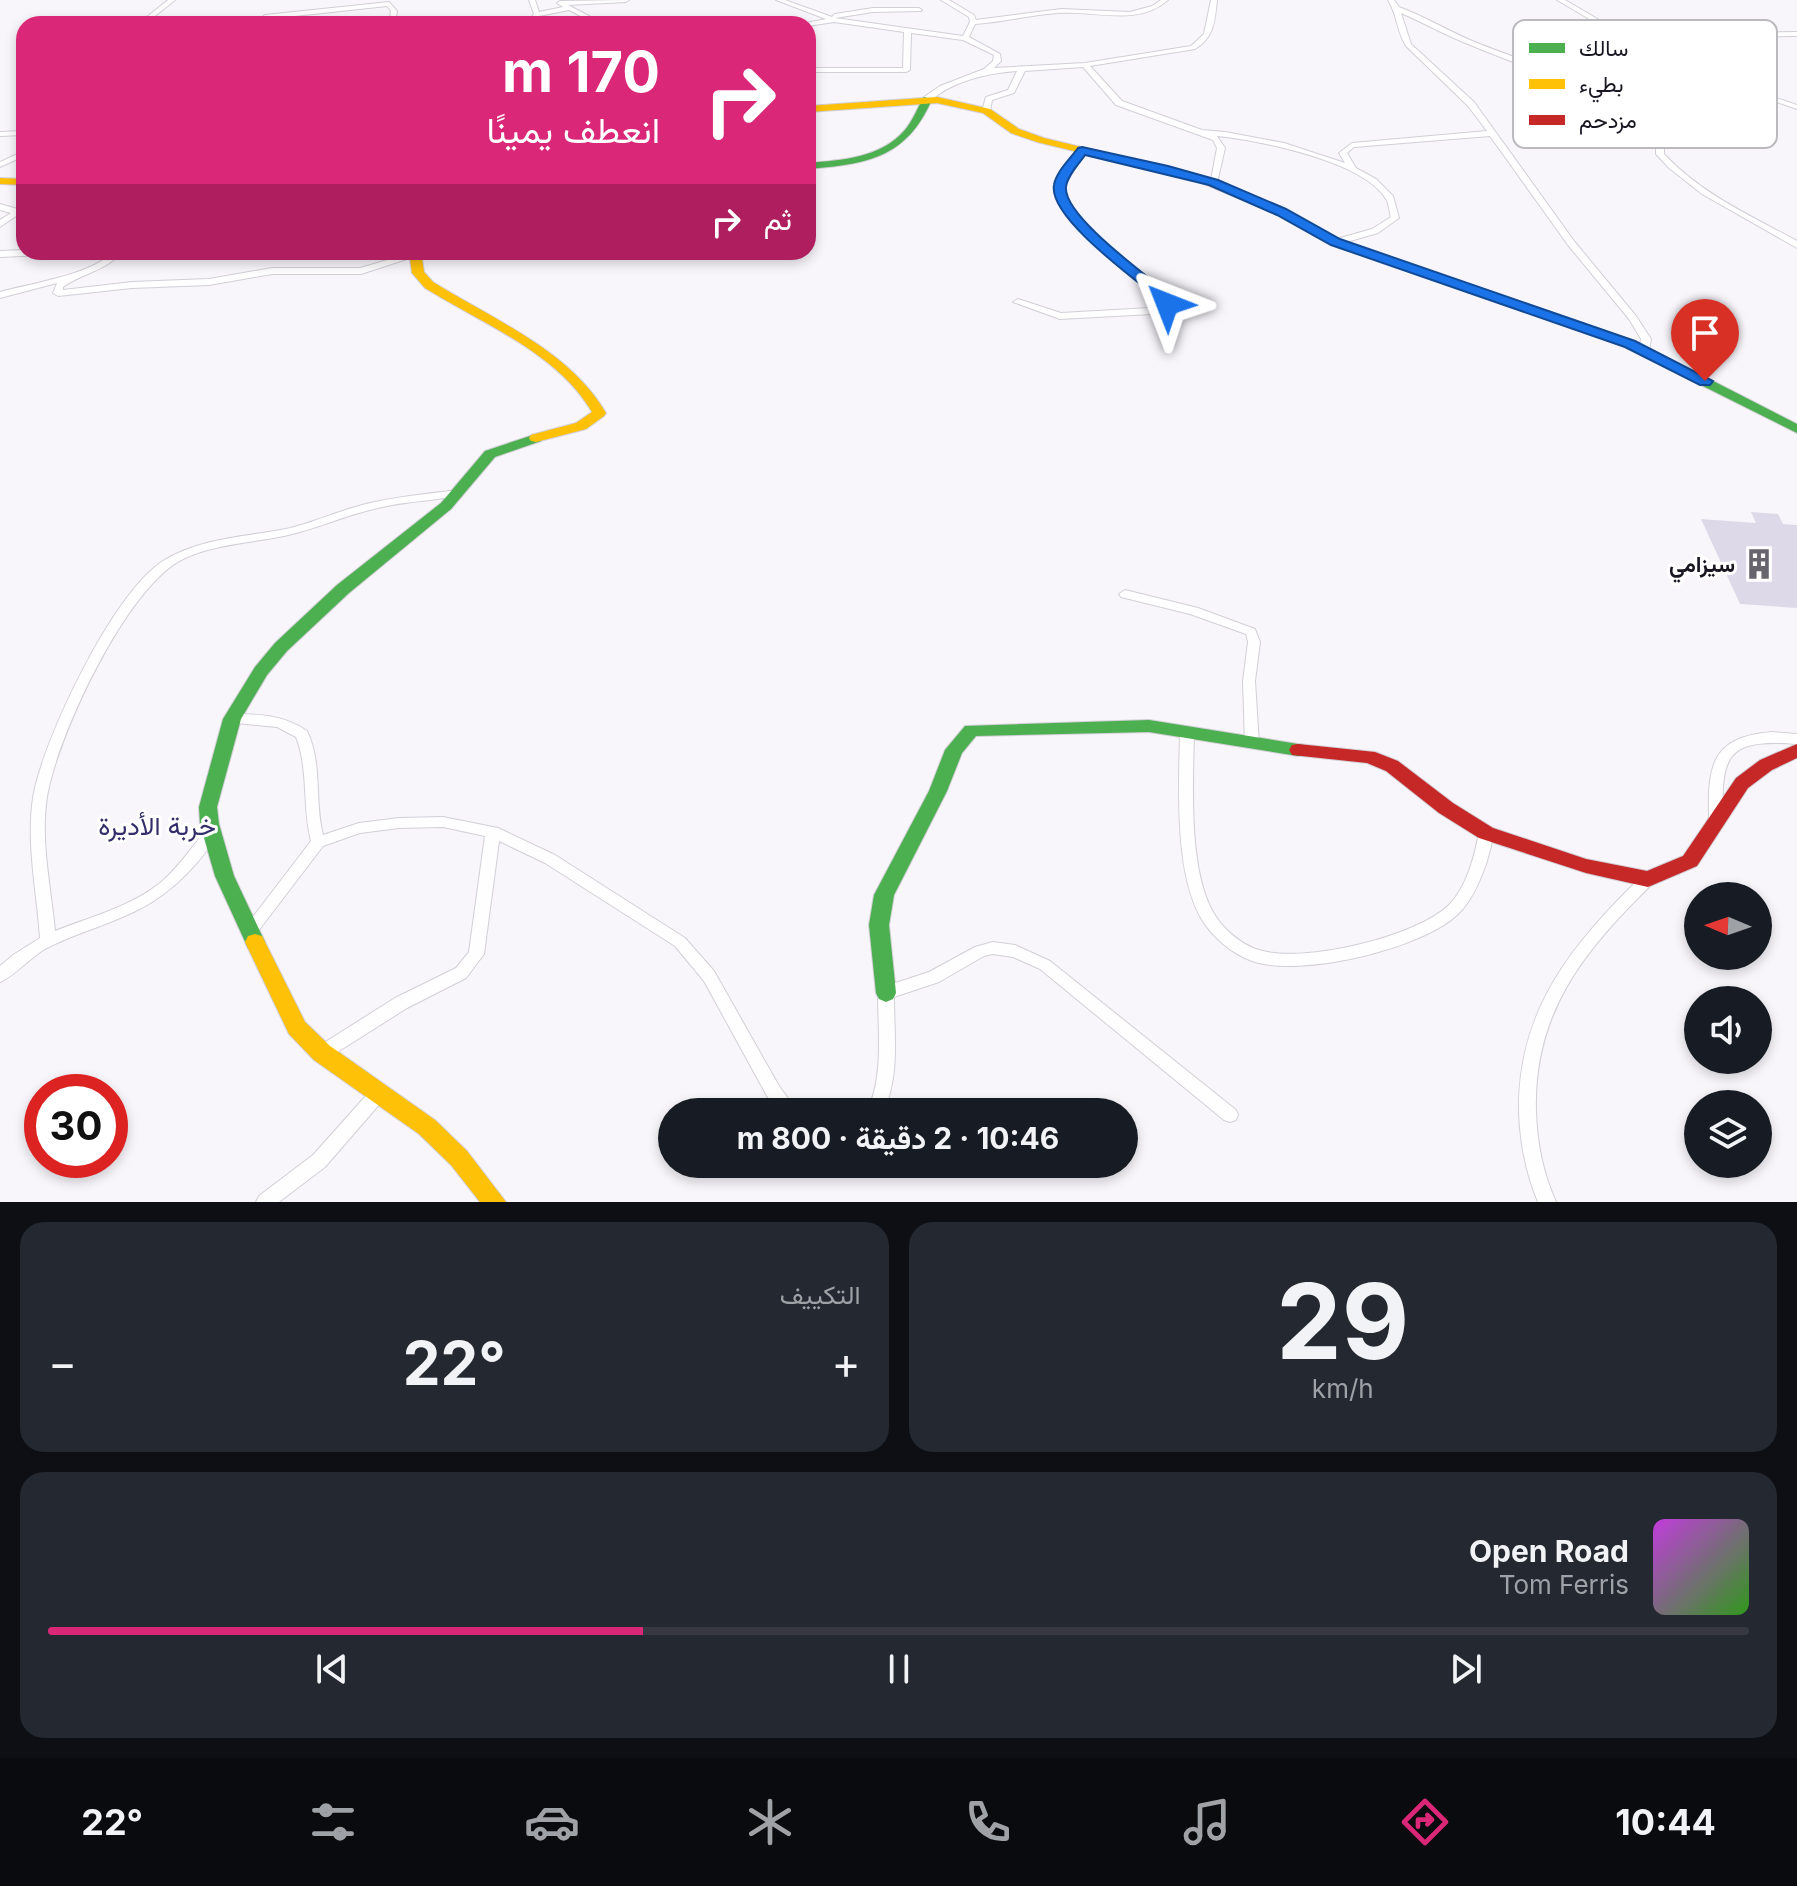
<!DOCTYPE html>
<html lang="ar">
<head>
<meta charset="utf-8">
<style>
	:root { --surface:#171b24; --page:#242831; --text:#f1f3f6; --muted:#9ea1a6; --line:#363941; --accent:#db2777 }
	body { margin:0; font-family:Inter,Vazirmatn,sans-serif; background:var(--page); color:var(--text); direction:rtl; height:100vh; display:flex; flex-direction:column; font-size:30px; white-space:nowrap }
	* { box-sizing:border-box; margin:0 }
	p { font-size:26px; color:var(--muted) }
	.icon { flex:none; width:44px; height:44px; fill:none; stroke:currentColor; stroke-width:2; stroke-linecap:round; stroke-linejoin:round }
	.map { position:relative; height:1202px; overflow:hidden; direction:ltr }
	.panel { display:flex; flex-direction:column; gap:20px; padding:20px; background:#0d0f14; flex:1 }
	.panel>* { flex:none }
	.top-card { position:absolute; left:16px; top:16px; width:800px; height:244px; border-radius:24px; box-shadow:0 4px 12px #0003; direction:rtl; background:#db2777; color:#fff; overflow:hidden }
	.needle { width:52px; rotate:272deg }
	.tools { position:absolute; left:1684px; top:882px; display:grid; gap:16px }
	.tools a { display:grid; place-items:center; width:88px; height:88px; border-radius:50%; background:var(--surface); box-shadow:0 4px 12px #0003; font-size:40px }
	.speed { position:absolute; left:24px; top:1074px; display:flex; gap:16px; font-size:40px; font-weight:700; text-align:center }
	.speed>* { display:grid; place-content:center; width:104px; height:104px; border-radius:50%; background:var(--surface); box-shadow:0 4px 12px #0003; line-height:1 }
	.speed .limit { border:12px solid #d22; background:#fff; color:#111 }
	.pin { position:absolute; display:grid; place-items:center; width:68px; height:68px; color:#fff; margin:-82px -34px; border-radius:50% 50% 50% 0; rotate:-45deg; box-shadow:0 0 8px #0007 }
	.pin .icon { rotate:45deg }
	.me { position:absolute; width:88px; margin:-44px; rotate:315deg; stroke-linejoin:round; filter:drop-shadow(0 0 6px #0008) }
	.turn { display:flex; align-items:center; gap:28px; height:168px; padding:0 24px; font-size:36px }
	.turn .icon { width:104px; height:104px; stroke-width:2.5 }
	.turn b { display:block; font-size:56px; line-height:68px }
	.then { display:flex; align-items:center; height:76px; padding:0 24px; background:#0003; gap:16px; font-size:30px }
	.big { font-size:60px; font-weight:700; line-height:1.1 }
	.panel .card { flex:1; display:flex; flex-direction:column; justify-content:center; gap:12px; min-width:0; padding:0 28px; border-radius:24px; background:var(--page) }
	.panel .dial { align-items:center; gap:0 }
	.dial b { font-size:104px; line-height:1 }
	.song { display:flex; align-items:center; gap:24px }
	.cover { width:96px; height:96px; border-radius:12px; background:linear-gradient(135deg,hsl(290 70% 55%),hsl(110 70% 35%)) }
	.played { height:8px; border-radius:4px; background:linear-gradient(90deg,var(--accent) 35%,var(--line) 35%) }
	.keys { display:flex; justify-content:space-around; direction:ltr }
	.heat { display:flex; justify-content:space-between; align-items:center; font-size:44px; direction:ltr }
	.panel .tiles { flex:1; display:grid; gap:20px; grid-template-columns:1fr 1fr }
	.card:last-child { grid-column:span 2 }
	.trip { position:absolute; left:658px; top:1098px; width:480px; height:80px; border-radius:40px; background:var(--surface); box-shadow:0 4px 12px #0003; font-weight:700; line-height:80px; text-align:center; direction:rtl }
	.tab-bar { display:flex; height:128px; justify-content:space-around; align-items:center; background:#090b0e; color:var(--muted) }
	.tab-bar .icon { width:56px; height:56px }
	.tab-bar .current { color:var(--accent) }
	.tab-bar b { font-size:36px; color:var(--text) }
	.map>svg:first-child { display:block }
	.building { fill:#ded9e9 }
	.lines { fill:none; stroke-linecap:round; stroke-linejoin:round }
	.street-casing { stroke:#d2cfd7; stroke-width:2 }
	.fast-casing { stroke:#d2cfd7; stroke-width:2 }
	.slow-casing { stroke:#d2cfd7; stroke-width:2 }
	.jam-casing { stroke:#d2cfd7; stroke-width:2 }
	.street { fill:#fefefe; fill-rule:evenodd }
	.fast { fill:#4caf50; fill-rule:evenodd }
	.slow { fill:#ffc107; fill-rule:evenodd }
	.jam { fill:#c62828; fill-rule:evenodd }
	.route { fill:#1a73e8; stroke:#114b97; stroke-width:2 }
	.labels { text-anchor:middle; stroke-width:6; stroke-linejoin:round; paint-order:stroke }
	.poi-label { font-size:22px; font-weight:bold; fill:#191622; stroke:#fff; text-anchor:end }
	.quarter-label { font-size:26px; fill:#332e6a; stroke:#fff }
	.key { fill:#fff; stroke:#bab9bd; stroke-width:2 }
	.key-label { font-size:22px; fill:#191622 }
</style>
</head>
<body>
<div class="map">
<svg width="1797" height="1202" viewBox="0 0 1797 1202">
	<rect width="100%" height="100%" fill="#f8f6fb"/>
	<path class="building" d="M 1751,512 L 1778,514 L 1783,524 L 1797,525 L 1797,608 L 1740,604 L 1701,519 L 1756,523 Z"/>
	<g class="lines">
		<defs>
			<path id="street" d="M 168,0 L 175,0 L 145,24 L 138,24 Z
				M 529,0 L 535,0 L 539,12 L 563,7 L 557,3 L 560,1 L 629,0 L 626,2 L 568,5 L 604,24 L 596,24 L 569,10 L 539,16 L 533,24 L 527,24 L 534,14 Z
				M 776,0 L 785,0 L 832,17 L 835,14 L 873,8 L 919,8 L 922,10 L 921,11 L 873,12 L 835,18 L 963,36 L 970,22 L 969,17 L 941,0 L 949,0 L 974,15 L 976,20 L 1061,9 L 1130,12 L 1152,6 L 1161,0 L 1168,0 C 1137,27 1095,10 1058,13 C 1030,15 1003,22 975,24 L 969,37 L 1000,54 L 1001,61 L 994,68 L 1085,63 L 1191,46 L 1204,34 L 1211,0 L 1217,0 C 1215,20 1214,38 1195,49 L 1090,66 L 1122,101 L 1202,130 L 1225,132 L 1284,143 L 1345,163 L 1339,153 L 1352,143 L 1487,131 L 1468,106 L 1406,46 C 1397,32 1397,14 1388,0 L 1394,0 L 1399,7 C 1426,17 1450,32 1477,43 C 1540,68 1613,86 1664,133 L 1664,154 C 1700,193 1751,216 1797,241 L 1797,248 L 1702,194 L 1669,168 L 1656,154 L 1656,134 C 1599,91 1533,71 1468,44 C 1445,35 1424,23 1401,13 L 1411,44 L 1474,102 L 1574,241 L 1636,316 L 1651,339 L 1649,350 L 1644,353 L 1639,350 L 1641,339 L 1629,319 L 1568,245 L 1490,136 L 1354,147 L 1347,153 L 1356,168 L 1376,179 L 1393,196 L 1399,218 L 1378,233 L 1336,245 L 1333,244 L 1333,240 L 1372,229 L 1391,217 C 1389,212 1389,203 1386,199 C 1364,161 1258,140 1217,136 L 1225,148 L 1217,183 L 1210,185 L 1217,148 L 1213,140 L 1116,105 L 1083,67 L 1025,71 L 1014,93 L 992,100 L 990,111 L 986,113 L 982,111 L 986,97 L 1008,90 L 1017,71 C 992,73 971,77 947,89 C 939,93 934,100 924,101 L 924,97 L 940,86 L 984,69 L 993,61 L 994,55 L 963,40 L 911,33 L 910,70 L 906,72 L 808,72 L 808,68 L 903,68 L 904,32 L 834,22 L 808,26 L 808,24 L 805,24 L 806,23 L 826,19 Z
				M 1557,0 L 1565,0 L 1623,34 L 1797,32 L 1797,36 L 1630,38 L 1666,60 L 1797,105 L 1797,109 L 1662,62 Z
				M 389,2 L 397,11 L 395,24 L 389,24 L 391,11 L 387,6 L 267,19 L 260,24 L 253,24 L 265,15 Z
				M 463,22 L 477,22 L 480,24 L 460,24 Z
				M 24,131 L 24,135 L 0,136 L 0,132 Z
				M 1079,149 L 1086,151 L 1065,183 C 1063,189 1063,195 1066,201 C 1078,231 1142,274 1168,296 L 1172,304 L 1170,306 L 1152,314 L 1060,319 L 1013,302 L 1018,299 L 1061,313 L 1150,308 L 1162,303 L 1161,299 C 1135,277 1048,219 1056,183 Z
				M 24,151 L 24,156 L 0,167 L 0,162 Z
				M 0,204 L 21,210 L 22,212 L 0,227 L 0,220 L 11,213 L 0,210 Z
				M 24,250 L 24,252 L 47,252 L 43,255 L 0,257 L 0,251 Z
				M 112,252 L 121,252 C 107,271 82,273 63,287 L 63,290 L 132,282 L 209,279 L 272,268 L 360,268 L 415,252 L 419,255 L 361,274 L 272,274 L 209,285 L 132,288 L 58,296 L 53,293 L 57,283 L 0,298 L 0,292 C 28,284 95,274 112,252 Z
				M 458,490 L 462,491 L 464,493 L 462,495 C 434,501 405,501 378,508 C 346,515 316,529 284,536 C 250,543 215,544 183,559 C 127,586 57,736 47,797 C 40,841 51,887 55,931 C 90,917 130,907 160,883 C 178,868 191,848 206,830 L 211,829 L 216,830 L 218,834 C 194,872 162,902 120,918 C 95,929 69,936 45,949 C 30,958 13,977 0,982 L 0,966 L 13,955 L 40,938 C 37,892 26,844 33,798 C 42,741 114,591 163,561 C 200,538 245,537 286,529 C 312,523 336,512 362,505 C 393,497 426,494 458,490 Z
				M 1125,590 L 1198,608 L 1255,629 L 1260,642 L 1255,681 L 1259,744 L 1257,747 L 1247,747 L 1245,744 L 1243,681 L 1248,642 L 1246,634 L 1190,614 L 1121,597 L 1119,594 Z
				M 232,714 C 258,714 284,715 307,731 C 323,764 314,800 323,835 L 359,823 L 399,818 L 443,817 L 498,828 L 555,855 L 685,938 L 714,971 L 779,1086 L 798,1112 L 780,1112 L 767,1096 L 704,981 L 675,946 L 545,863 L 499,841 L 484,954 L 466,978 L 407,1008 L 328,1058 L 322,1060 L 316,1058 L 314,1053 L 316,1048 L 395,998 L 456,968 L 469,952 L 485,836 L 443,827 L 399,828 L 360,833 L 323,846 L 256,934 L 251,936 L 246,934 L 243,930 L 246,926 L 311,841 C 302,807 309,770 296,737 L 277,727 L 227,722 L 225,719 L 227,716 Z
				M 1187,727 L 1192,729 L 1194,732 C 1193,782 1188,868 1213,912 C 1222,928 1241,945 1259,950 C 1303,964 1416,937 1449,905 C 1467,886 1474,858 1479,833 L 1481,829 L 1486,828 L 1491,829 C 1494,840 1489,854 1486,864 C 1480,881 1472,900 1460,912 C 1425,949 1299,978 1252,961 C 1231,953 1212,937 1201,918 C 1174,871 1179,785 1180,732 L 1182,729 Z
				M 1772,732 L 1797,734 L 1797,744 C 1724,738 1721,757 1723,824 L 1721,828 L 1716,829 L 1711,828 L 1709,824 C 1708,769 1708,737 1772,732 Z
				M 1648,873 L 1653,875 L 1655,879 L 1653,883 C 1585,950 1533,1011 1536,1112 C 1537,1143 1543,1173 1556,1202 L 1538,1202 C 1526,1173 1520,1143 1519,1112 C 1517,1010 1573,943 1643,875 Z
				M 993,942 L 1015,945 L 1050,961 L 1236,1110 L 1238,1115 L 1236,1120 L 1230,1122 L 1224,1120 L 1040,969 L 1013,957 L 993,954 L 984,956 L 939,982 L 894,997 C 894,1035 900,1077 883,1112 L 867,1112 C 884,1076 878,1032 878,993 L 880,988 L 929,972 L 975,947 Z
				M 378,1087 L 384,1089 L 386,1094 L 384,1099 L 325,1167 L 279,1202 L 256,1202 L 259,1196 L 313,1155 L 372,1089 Z"/>
			<path id="fast" d="M 924,97 L 932,99 C 907,158 867,164 808,169 L 808,163 C 842,160 880,158 904,131 C 913,121 917,108 924,97 Z
				M 1274,209 L 1282,209 L 1340,240 L 1635,341 L 1797,424 L 1797,433 L 1625,347 L 1332,244 L 1274,213 Z
				M 536,434 L 543,438 L 541,441 L 495,457 L 451,509 L 349,593 L 287,651 L 267,675 L 241,719 L 217,807 L 219,824 L 234,876 L 265,942 L 262,948 L 255,950 L 248,948 L 215,876 L 200,824 L 199,807 L 223,719 L 255,667 L 275,643 L 337,585 L 441,503 L 485,451 Z
				M 1149,720 L 1298,744 L 1304,745 L 1307,750 L 1304,755 L 1298,756 L 1149,732 L 976,736 L 962,753 L 947,791 L 894,895 L 889,925 L 896,993 L 893,999 L 886,1002 L 879,999 L 876,993 L 869,925 L 874,895 L 929,791 L 945,750 L 965,726 Z"/>
			<path id="slow" d="M 937,97 L 990,109 L 1019,129 L 1044,138 L 1205,177 L 1284,211 L 1274,213 L 1197,181 L 1037,142 L 1011,133 L 983,113 L 937,103 L 808,112 L 808,106 Z
				M 0,178 L 24,179 L 24,185 L 0,184 Z
				M 409,252 L 421,252 L 424,272 L 433,282 C 494,320 569,350 606,413 L 604,416 L 586,429 L 536,442 L 531,441 L 529,438 L 531,435 L 576,423 L 592,412 C 557,352 481,323 425,288 L 412,273 Z
				M 255,934 L 262,936 L 305,1022 L 330,1046 L 435,1120 L 467,1151 L 506,1202 L 480,1202 L 451,1165 L 419,1134 L 314,1060 L 289,1034 L 245,942 L 248,936 Z"/>
			<path id="jam" d="M 1298,744 L 1375,752 L 1398,761 L 1453,803 L 1493,828 L 1586,859 L 1647,871 L 1683,856 L 1736,778 L 1760,760 L 1797,744 L 1797,758 L 1772,770 L 1748,788 L 1697,866 L 1648,887 L 1586,873 L 1479,838 L 1439,813 L 1386,771 L 1367,763 L 1292,755 L 1289,750 L 1292,745 Z"/>
		</defs>
		<use href="#street" class="street-casing"/>
		<use href="#fast" class="fast-casing"/>
		<use href="#slow" class="slow-casing"/>
		<use href="#jam" class="jam-casing"/>
		<use href="#street" class="street"/>
		<use href="#fast" class="fast"/>
		<use href="#slow" class="slow"/>
		<use href="#jam" class="jam"/>
	</g>
	<path class="route" d="M 1082,147 L 1168,166 L 1218,180 L 1286,209 L 1340,239 L 1635,341 L 1713,381 L 1710,385 L 1700,385 L 1625,347 L 1331,245 L 1277,215 L 1209,185 L 1085,155 C 1079,164 1067,176 1066,187 C 1063,216 1148,276 1170,295 L 1174,304 L 1162,307 L 1159,299 C 1135,279 1048,217 1054,185 C 1056,172 1070,159 1078,148 Z"/>
	<defs>
		<symbol id="building-bare" viewBox="-9 -9 18 18"><path d="M-4-6H4V6H1V3H-1V6H-4ZM-2.5-4.3h1.7v1.8h-1.7ZM.8-4.3h1.7v1.8H.8ZM-2.5-1h1.7V.8h-1.7ZM.8-1h1.7V.8H.8Z" fill="#67646e" stroke="#fff" stroke-width="2.5" paint-order="stroke"/></symbol>
	</defs>
	<g fill-rule="evenodd">
		<use href="#building-bare" x="1737" y="542" width="44" height="44"/>
	</g>
	<g class="labels">
		<g class="poi-label">
			<text x="1735" y="572">سيزامي</text>
		</g>
		<g class="quarter-label">
			<text x="157" y="835">خربة الأديرة</text>
		</g>
	</g>
	<rect x="1513" y="20" width="264" height="128" rx="12" class="key"/>
	<rect x="1529" y="43" width="36" height="10" fill="#4caf50"/>
	<rect x="1529" y="79" width="36" height="10" fill="#ffc107"/>
	<rect x="1529" y="115" width="36" height="10" fill="#c62828"/>
	<g class="key-label">
		<text x="1579" y="56">سالك</text>
		<text x="1579" y="92">بطيء</text>
		<text x="1579" y="128">مزدحم</text>
	</g>
</svg>
<div class="tools">
<a><svg class="needle" viewBox="-14 -14 28 28"><path d="M0-13l5 13h-10z" fill="#e53935"/><path d="M0 13l5-13h-10z" fill="#9ea1a6"/></svg></a>
<a><svg class="icon" aria-label="sound" viewBox="0 0 24 24"><path d="M4 9h4l5-4v14l-5-4H4zM17 9q2 3 0 6"/></svg></a>
<a><svg class="icon" aria-label="layers" viewBox="0 0 24 24"><path d="M12 4l9 5-9 5-9-5zM3 14l9 5 9-5"/></svg></a>
</div>
<div class="speed"><div class="limit">30</div></div>
<div class="pin" style="left:1705px;top:381px;background:#d93025"><svg class="icon" aria-label="arrive" viewBox="0 0 24 24"><path d="M6 21V4h12l-3 4 3 4H6"/></svg></div>
<svg class="me" style="left:1167px;top:304px" viewBox="-20 -20 40 40"><path d="M0-17L14 15 0 8-14 15z" fill="#1a73e8" stroke="#fff" stroke-width="4"/></svg>
<div class="trip">10:46 · 2 دقيقة · 800 m</div>
<div class="top-card">
<div class="turn"><svg class="icon" aria-label="right" viewBox="0 0 24 24"><path d="M7 20v-9h11M14 6l5 5-5 5"/></svg><div><b>170 m</b>انعطف يمينًا</div></div>
<div class="then">ثم<svg class="icon" aria-label="right" viewBox="0 0 24 24"><path d="M7 20v-9h11M14 6l5 5-5 5"/></svg></div>
</div>
</div>
<section class="panel">
<div class="tiles">
<div class="card dial"><b>29</b><p>km/h</p></div>
<div class="card"><p>التكييف</p>
<div class="heat"><a>−</a><b class="big">22°</b><a>+</a></div>
</div>
<div class="card">
<div class="song"><i class="cover"></i><div><b>Open Road</b><p>Tom Ferris</p></div></div>
<div class="played"></div>
<div class="keys"><svg class="icon" aria-label="previous" viewBox="0 0 24 24"><path d="M18 5L8 12l10 7zM5 5v14"/></svg><svg class="icon" aria-label="pause" viewBox="0 0 24 24"><path d="M8 5v14M16 5v14"/></svg><svg class="icon" aria-label="next" viewBox="0 0 24 24"><path d="M6 5l10 7-10 7zM19 5v14"/></svg></div>
</div>
</div>
</section>
<nav class="tab-bar">
<b>10:44</b>
<svg class="icon current" aria-label="directions" viewBox="0 0 24 24"><path d="M12 3l9 9-9 9-9-9zM9 14v-3h6M13 9l2 2-2 2"/></svg>
<svg class="icon" aria-label="music" viewBox="0 0 24 24"><path d="M9 18V5l10-2v13"/><circle cx="6" cy="18" r="3"/><circle cx="16" cy="16" r="3"/></svg>
<svg class="icon" aria-label="phone" viewBox="0 0 24 24"><path d="M5 4h4l2 5-3 2q2 4 5 5l2-3 5 2v4C11 20 4 13 5 4z"/></svg>
<svg class="icon" aria-label="climate" viewBox="0 0 24 24"><path d="M12 3v18M4 7l16 10M4 17L20 7"/></svg>
<svg class="icon" aria-label="car" viewBox="0 0 24 24"><path d="M5 17H2v-5l4-1 3-4h7l3 4 3 1v5h-3M9 17h6M6 11h13"/><circle cx="7" cy="17" r="2"/><circle cx="17" cy="17" r="2"/></svg>
<svg class="icon" aria-label="filters" viewBox="0 0 24 24"><path d="M4 7h16M4 17h16"/><circle cx="9" cy="7" r="2"/><circle cx="15" cy="17" r="2"/></svg>
<b>22°</b>
</nav>
</body>
</html>
